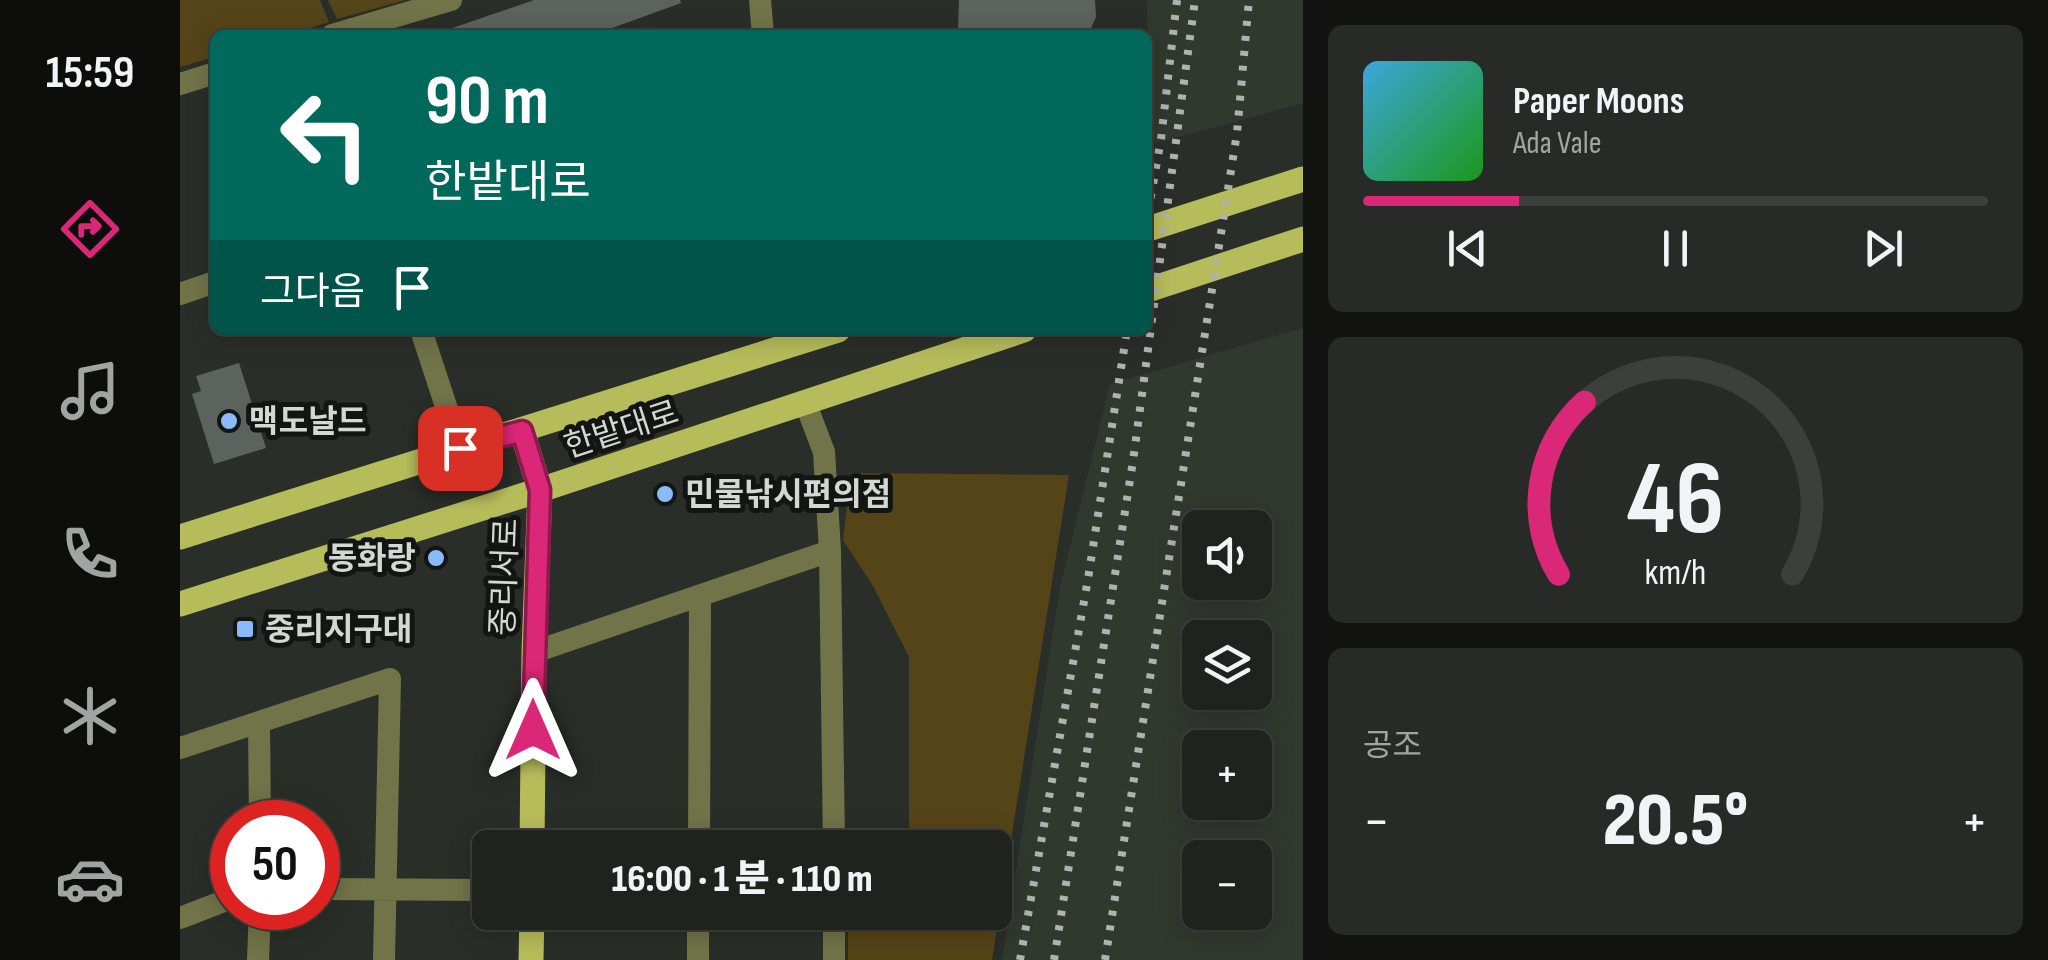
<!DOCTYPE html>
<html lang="ko">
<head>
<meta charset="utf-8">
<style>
	:root { --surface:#20221e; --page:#282a27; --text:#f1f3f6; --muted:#a2a4a4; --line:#3d3f3c; --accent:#db2777 }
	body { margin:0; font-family:"Sofia Sans Condensed","Noto Sans KR",sans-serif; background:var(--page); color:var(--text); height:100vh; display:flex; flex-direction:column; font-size:38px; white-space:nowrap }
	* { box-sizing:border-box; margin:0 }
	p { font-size:32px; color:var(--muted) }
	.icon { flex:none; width:55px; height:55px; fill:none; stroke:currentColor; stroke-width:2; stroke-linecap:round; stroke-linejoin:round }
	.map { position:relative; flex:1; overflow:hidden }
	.details { display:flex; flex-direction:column; gap:25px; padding:25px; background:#121310; width:745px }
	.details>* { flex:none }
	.top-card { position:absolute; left:30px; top:30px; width:942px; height:305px; border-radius:15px; box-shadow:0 5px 25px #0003,0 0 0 2px var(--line); background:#00695c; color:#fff; overflow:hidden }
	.tools { position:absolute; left:1002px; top:510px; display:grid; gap:20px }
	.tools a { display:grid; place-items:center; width:90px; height:90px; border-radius:15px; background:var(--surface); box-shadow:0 5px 25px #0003,0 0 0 2px var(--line); font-size:50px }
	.speed { position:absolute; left:30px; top:800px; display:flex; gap:20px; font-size:50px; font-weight:700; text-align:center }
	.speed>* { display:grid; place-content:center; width:130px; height:130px; border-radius:50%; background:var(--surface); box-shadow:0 5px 25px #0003,0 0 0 2px var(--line); line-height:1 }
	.speed .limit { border:15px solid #d22; background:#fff; color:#111 }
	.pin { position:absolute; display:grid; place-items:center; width:85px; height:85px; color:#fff; margin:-42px; border-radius:20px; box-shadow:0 5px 15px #0006 }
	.me { position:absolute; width:110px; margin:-55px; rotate:0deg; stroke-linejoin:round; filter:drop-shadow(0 0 8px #0008) }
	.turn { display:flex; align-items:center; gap:35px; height:210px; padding:0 50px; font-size:45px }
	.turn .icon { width:130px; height:130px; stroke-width:2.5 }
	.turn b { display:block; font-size:70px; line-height:85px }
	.then { display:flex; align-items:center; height:95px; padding:0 50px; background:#0003; gap:20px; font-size:38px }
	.big { font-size:75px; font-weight:800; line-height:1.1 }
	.details .tile { flex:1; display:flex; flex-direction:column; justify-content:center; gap:15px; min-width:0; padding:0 35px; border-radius:15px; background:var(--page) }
	.details .dial { align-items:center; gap:0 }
	.dial svg { height:260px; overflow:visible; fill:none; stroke:var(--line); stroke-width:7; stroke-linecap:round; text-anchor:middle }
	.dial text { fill:var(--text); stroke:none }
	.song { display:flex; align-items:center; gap:30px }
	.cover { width:120px; height:120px; border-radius:15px; background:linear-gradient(135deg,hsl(200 70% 55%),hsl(120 70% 35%)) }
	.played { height:10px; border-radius:5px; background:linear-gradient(90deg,var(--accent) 25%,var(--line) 25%) }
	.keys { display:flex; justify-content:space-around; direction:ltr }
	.heat { display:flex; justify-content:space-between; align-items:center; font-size:55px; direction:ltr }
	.trip { position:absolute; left:292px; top:830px; width:540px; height:100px; border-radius:15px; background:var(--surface); box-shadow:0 5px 25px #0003,0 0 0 2px var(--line); font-weight:800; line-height:100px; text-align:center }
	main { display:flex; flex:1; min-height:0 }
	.menu { display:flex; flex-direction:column; width:180px; justify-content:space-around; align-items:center; background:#0d0e0c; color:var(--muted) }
	.menu .icon { width:70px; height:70px }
	.menu .on { color:var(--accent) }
	.menu b { font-size:45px; color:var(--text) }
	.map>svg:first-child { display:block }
	.built { fill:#31392e; fill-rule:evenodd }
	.green { fill:#554418 }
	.building { fill:#5c635f }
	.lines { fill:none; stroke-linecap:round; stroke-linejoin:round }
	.minor { stroke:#717448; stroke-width:22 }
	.major { stroke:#b7bc5b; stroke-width:25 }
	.rail { stroke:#afb2ae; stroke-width:8; stroke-dasharray:5 10; stroke-linecap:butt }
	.route-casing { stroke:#8e194d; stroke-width:25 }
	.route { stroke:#db2777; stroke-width:18 }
	.poi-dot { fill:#8abafc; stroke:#131513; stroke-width:4 }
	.labels { text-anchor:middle; stroke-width:10; stroke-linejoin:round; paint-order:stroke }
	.poi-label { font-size:32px; font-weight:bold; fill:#d4d7d3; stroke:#131513; text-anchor:start }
	.street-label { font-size:32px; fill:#d4d7d3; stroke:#131513 }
</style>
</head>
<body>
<main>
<nav class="menu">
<b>15:59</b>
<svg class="icon on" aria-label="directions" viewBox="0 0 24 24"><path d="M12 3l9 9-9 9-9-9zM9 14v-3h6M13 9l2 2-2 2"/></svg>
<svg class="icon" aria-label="music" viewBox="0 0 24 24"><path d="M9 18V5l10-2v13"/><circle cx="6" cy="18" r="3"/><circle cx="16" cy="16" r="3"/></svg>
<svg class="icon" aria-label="phone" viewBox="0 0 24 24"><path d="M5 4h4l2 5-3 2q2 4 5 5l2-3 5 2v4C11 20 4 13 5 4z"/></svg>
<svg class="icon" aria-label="climate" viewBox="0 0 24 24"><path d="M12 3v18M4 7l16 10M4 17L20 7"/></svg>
<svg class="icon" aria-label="car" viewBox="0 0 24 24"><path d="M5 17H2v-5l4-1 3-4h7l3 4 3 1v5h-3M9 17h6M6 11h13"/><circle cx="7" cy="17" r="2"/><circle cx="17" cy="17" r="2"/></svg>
</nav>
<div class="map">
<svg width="1123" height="960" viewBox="0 0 1123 960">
	<rect width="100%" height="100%" fill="#2a2e28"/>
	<path class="built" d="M 967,0 L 1123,0 L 1123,103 L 969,145 Z
		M 1123,328 L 1123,960 L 822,960 L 880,587 L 930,384 ZM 1020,528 L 1075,528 L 1075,582 L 1020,582 ZM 1020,638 L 1075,638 L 1075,692 L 1020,692 ZM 1020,748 L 1075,748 L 1075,802 L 1020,802 ZM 1020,858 L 1075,858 L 1075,912 L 1020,912 Z"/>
	<path class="green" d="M 0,0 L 140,0 L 149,22 L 107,35 L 35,35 L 35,57 L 0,67 Z
		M 148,0 L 226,0 L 157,19 Z
		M 671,473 L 889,475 L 812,960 L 668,960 L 668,916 L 815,912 L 815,848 L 729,847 L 729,657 L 693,586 L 663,540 Z"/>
	<path class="building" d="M 354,0 L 500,0 L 501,3 L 424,31 L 411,30 L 403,35 L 262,35 L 261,32 Z
		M 779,0 L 915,0 L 916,17 L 908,35 L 837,35 L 778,29 Z
		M 59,363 L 86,448 L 34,464 L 12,394 L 21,391 L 16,376 Z"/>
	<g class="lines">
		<path class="minor" d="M 580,0 L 583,35
			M 152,35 L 271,0
			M 0,84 L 35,73
			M 0,294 L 35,282
			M 241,330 L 280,449
			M 625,402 L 644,452 L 650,551 L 654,848
			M 354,652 L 650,551
			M 79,723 L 80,822
			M 0,748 L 210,679 L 204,960
			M 519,848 L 520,597
			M 138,889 L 310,890
			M 0,918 L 52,898
			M 78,960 L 80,908
			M 518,960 L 518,912
			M 654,960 L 654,912"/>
		<path class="major" d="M 968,229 L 1123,179
			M 968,290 L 1123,239
			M 342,431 L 360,490 L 354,652 L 352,848
			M 0,537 L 658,330
			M 0,604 L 360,490 L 844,330
			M 351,960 L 352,912"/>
		<path class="rail" d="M 968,213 L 981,139 L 997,0
			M 840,960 L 908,579 L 947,330
			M 874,960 L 953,461 L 1015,0
			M 925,960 L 1057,133 L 1069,0"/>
	</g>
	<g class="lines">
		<defs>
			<path id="route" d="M 280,448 L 342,431 L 360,490 L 353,730"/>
		</defs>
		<use href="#route" class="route-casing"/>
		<use href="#route" class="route"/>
	</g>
	<g class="poi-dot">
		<circle cx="49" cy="421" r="10"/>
		<circle cx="485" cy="494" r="10"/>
		<circle cx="256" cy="558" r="10"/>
		<rect x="55" y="619" width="20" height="20" rx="5"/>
	</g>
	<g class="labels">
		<g class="poi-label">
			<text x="69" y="432">맥도날드</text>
			<text x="505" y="505">민물낚시편의점</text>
			<text x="236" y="569" text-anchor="end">동화랑</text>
			<text x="85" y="640">중리지구대</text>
		</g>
		<g class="street-label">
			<text transform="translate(441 429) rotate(-18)" y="11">한밭대로</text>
			<text transform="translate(324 577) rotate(-88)" y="11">중리서로</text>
		</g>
	</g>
</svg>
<div class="tools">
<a><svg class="icon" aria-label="sound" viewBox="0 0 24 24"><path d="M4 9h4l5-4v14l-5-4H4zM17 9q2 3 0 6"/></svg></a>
<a><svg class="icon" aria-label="layers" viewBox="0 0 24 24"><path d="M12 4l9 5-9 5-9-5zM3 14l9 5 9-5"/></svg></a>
<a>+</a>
<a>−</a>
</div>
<div class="speed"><div class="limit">50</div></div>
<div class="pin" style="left:280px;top:448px;background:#d93025"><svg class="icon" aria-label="arrive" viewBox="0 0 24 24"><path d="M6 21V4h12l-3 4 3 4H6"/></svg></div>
<svg class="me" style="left:353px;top:730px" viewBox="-20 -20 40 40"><path d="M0-17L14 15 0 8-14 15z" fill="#db2777" stroke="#fff" stroke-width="4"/></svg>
<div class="trip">16:00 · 1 분 · 110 m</div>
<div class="top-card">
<div class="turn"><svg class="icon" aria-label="left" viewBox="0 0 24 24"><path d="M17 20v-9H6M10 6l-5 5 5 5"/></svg><div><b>90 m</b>한밭대로</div></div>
<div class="then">그다음<svg class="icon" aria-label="arrive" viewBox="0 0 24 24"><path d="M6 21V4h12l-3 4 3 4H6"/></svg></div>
</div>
</div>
<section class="details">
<div class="tile">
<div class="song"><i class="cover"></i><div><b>Paper Moons</b><p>Ada Vale</p></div></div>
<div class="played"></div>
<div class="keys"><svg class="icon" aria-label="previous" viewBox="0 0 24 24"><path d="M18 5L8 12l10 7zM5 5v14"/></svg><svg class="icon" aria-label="pause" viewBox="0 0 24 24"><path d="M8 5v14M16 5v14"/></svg><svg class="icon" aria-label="next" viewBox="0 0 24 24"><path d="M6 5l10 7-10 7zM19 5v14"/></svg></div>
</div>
<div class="tile dial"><svg viewBox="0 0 100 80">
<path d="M14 69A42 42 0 1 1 86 69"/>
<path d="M14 69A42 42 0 0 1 22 16" stroke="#db2777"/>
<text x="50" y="56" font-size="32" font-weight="700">46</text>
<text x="50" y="72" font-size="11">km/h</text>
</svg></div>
<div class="tile"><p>공조</p>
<div class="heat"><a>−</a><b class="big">20.5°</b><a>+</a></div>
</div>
</section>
</main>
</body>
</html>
